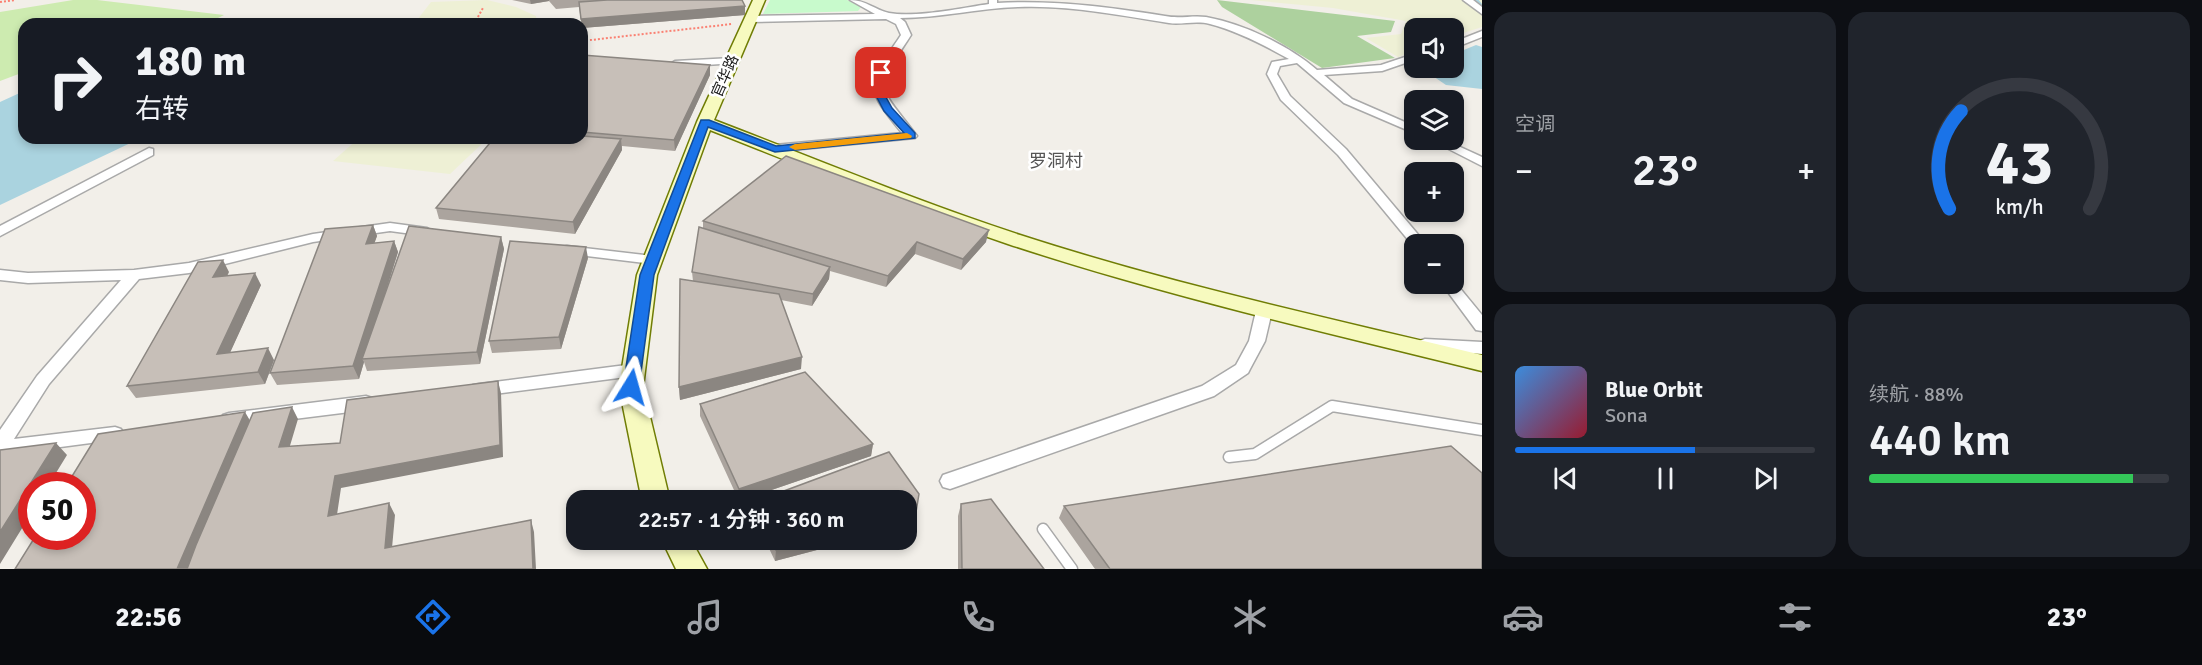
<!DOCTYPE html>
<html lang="zh">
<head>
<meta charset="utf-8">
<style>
	:root { --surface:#171b24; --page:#20242c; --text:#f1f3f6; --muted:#9ea1a6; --line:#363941; --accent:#1a73e8 }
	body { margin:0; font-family:Signika,"Noto Sans SC",sans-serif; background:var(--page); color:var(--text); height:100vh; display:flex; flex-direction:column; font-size:22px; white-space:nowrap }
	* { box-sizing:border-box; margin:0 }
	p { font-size:20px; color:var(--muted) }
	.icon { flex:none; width:33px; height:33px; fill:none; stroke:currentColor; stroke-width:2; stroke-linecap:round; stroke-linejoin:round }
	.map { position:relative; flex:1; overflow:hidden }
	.side { display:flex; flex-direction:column; gap:12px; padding:12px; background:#0d0f14; width:720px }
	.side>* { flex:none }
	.banner { position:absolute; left:18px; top:18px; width:570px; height:126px; border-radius:18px; box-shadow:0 3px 9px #0003; background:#171b24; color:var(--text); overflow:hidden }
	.fabs { position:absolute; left:1404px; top:18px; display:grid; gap:12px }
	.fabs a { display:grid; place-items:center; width:60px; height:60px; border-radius:12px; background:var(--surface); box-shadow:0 3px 9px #0003; font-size:30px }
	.speed { position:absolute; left:18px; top:472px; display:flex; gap:12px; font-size:30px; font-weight:700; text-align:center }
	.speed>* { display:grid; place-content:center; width:78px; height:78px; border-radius:50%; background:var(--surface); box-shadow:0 3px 9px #0003; line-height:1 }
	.speed .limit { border:9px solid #d22; background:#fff; color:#111 }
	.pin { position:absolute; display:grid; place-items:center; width:51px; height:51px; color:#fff; margin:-26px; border-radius:12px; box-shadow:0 3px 9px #0006 }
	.me { position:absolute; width:66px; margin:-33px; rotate:8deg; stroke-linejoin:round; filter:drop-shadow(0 0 4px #0008) }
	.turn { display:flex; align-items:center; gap:21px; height:126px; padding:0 18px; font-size:27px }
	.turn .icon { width:78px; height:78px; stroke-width:2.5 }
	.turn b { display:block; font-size:42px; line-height:51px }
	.big { font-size:45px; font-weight:600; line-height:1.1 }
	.side .card { flex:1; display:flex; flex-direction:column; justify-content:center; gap:9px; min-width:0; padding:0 21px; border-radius:18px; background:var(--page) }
	.side .dial { align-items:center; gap:0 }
	.dial svg { height:156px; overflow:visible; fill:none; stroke:var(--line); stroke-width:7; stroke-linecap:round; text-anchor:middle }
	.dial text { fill:var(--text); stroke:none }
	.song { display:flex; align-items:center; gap:18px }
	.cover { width:72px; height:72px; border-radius:9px; background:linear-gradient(135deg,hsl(210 70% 55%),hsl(350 70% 35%)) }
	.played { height:6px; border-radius:3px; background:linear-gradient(90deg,var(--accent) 60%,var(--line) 60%) }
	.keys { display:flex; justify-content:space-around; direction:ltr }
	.heat { display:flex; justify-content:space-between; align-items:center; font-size:33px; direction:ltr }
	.charge { height:9px; border-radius:4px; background:linear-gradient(90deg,#34c759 88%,var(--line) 0) }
	.side .tiles { flex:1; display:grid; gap:12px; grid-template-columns:repeat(2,1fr) }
	.trip { position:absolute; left:566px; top:490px; width:351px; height:60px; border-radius:18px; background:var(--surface); box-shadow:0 3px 9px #0003; font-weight:600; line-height:60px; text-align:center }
	.tab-bar { display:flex; height:96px; justify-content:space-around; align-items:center; background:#090b0e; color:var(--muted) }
	.tab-bar .icon { width:42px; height:42px }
	.tab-bar .on { color:var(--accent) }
	.tab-bar b { font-size:27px; color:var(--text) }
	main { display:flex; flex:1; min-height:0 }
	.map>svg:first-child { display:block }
	.farmland { fill:#eef0d5 }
	.grass { fill:#cdebb0 }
	.forest { fill:#add19e }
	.park { fill:#c8facc }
	.water { fill:#aad3df }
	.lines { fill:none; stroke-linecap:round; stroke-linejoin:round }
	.stream { stroke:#aad3df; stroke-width:4 }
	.lane-casing { stroke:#a9a9a9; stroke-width:13 }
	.street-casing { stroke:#a9a9a9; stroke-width:3 }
	.secondary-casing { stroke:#707d05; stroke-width:3 }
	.path { stroke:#fa8072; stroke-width:2; stroke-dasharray:2 2; stroke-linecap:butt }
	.lane { stroke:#fff; stroke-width:10 }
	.street { fill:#fff; fill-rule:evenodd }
	.secondary { fill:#f7fabf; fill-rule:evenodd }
	.wall { fill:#aba49e }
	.shaded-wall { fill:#8b8681 }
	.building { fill:#c7bfb8; stroke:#8b8681; stroke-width:1.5 }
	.route { fill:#1a73e8; stroke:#114b97; stroke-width:1.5 }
	.slow { fill:#f59e0b }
	.labels { text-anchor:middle; stroke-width:5; stroke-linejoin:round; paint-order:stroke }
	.street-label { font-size:15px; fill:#222; stroke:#fff }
	.quarter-label { font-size:18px; fill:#555; stroke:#fff }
</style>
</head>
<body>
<main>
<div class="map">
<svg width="1482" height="569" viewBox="0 0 1482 569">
	<rect width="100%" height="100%" fill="#f2efe9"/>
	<path class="farmland" d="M 487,0 L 516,7 L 536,16 L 537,24 L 414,24 L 431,2 Z
		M 1250,0 L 1482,0 L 1482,27 L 1454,36 L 1454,28 L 1414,28 L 1414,51 L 1398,57 L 1366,38 L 1401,34 L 1406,21 L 1333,8 Z
		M 359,138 L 488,138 L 450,174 L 333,161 Z"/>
	<path class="grass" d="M 73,0 L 97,0 L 224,15 L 206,24 L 24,24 L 24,72 L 0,81 L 0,12 Z"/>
	<path class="forest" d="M 1217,0 L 1395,21 L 1391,32 L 1357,36 L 1395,58 L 1322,68 L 1222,7 Z"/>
	<path class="park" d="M 770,0 L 847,0 L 861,7 L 858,11 L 763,14 Z"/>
	<path class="water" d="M 1476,45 L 1482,47 L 1482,89 L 1446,85 L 1421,68 L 1454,68 L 1454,54 Z
		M 24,91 L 24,138 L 141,138 L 0,205 L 0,102 Z"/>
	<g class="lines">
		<path class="stream" d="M 1476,0 L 1482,7"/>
		<defs>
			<path id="lane" d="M 1229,457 L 1255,454 L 1332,406 L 1482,430
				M 1043,529 L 1072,569"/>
			<path id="street" d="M 850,0 C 866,0 875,10 889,13 C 915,18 962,8 989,4 L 989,0 L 997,0 L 997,3 C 1054,0 1109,7 1165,16 C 1179,19 1193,15 1206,17 C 1244,24 1288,45 1317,70 L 1381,65 L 1414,54 L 1414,60 L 1382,71 L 1324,75 L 1352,99 L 1414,126 L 1414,133 L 1344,103 L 1297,63 L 1280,66 L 1277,74 L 1290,96 L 1346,149 L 1426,244 L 1414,244 L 1414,247 L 1338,155 L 1281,100 L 1267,74 L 1272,62 L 1289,59 C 1264,45 1237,31 1210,24 C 1196,20 1182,25 1169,23 C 1118,15 1069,5 1018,7 C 979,8 940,18 900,18 L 905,22 L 911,35 C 873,93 877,83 917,136 L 915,138 L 771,152 L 769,149 L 775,145 L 902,133 C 862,85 868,85 901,35 L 896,24 L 886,19 L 750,22 L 745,19 L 750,16 L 875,14 Z
				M 1463,0 L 1473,0 L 1482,7 L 1482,14 Z
				M 1482,31 L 1482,37 L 1454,48 L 1454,42 Z
				M 732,58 L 736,59 L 736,63 L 675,67 L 670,64 L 675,61 Z
				M 1431,140 L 1445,140 L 1482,157 L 1482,166 Z
				M 149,148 L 153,149 L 153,155 L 0,236 L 0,226 Z
				M 390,223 L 427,228 L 434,232 L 427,236 L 390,231 L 313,242 L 189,273 L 139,279 L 49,384 L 14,439 L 115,427 L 121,429 L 124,434 L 121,439 L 0,455 L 0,430 L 37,376 L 121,280 L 28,283 L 0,280 L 0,270 L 28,273 L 134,270 L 189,263 L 313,234 Z
				M 567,246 L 653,256 L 660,260 L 653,264 L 562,253 L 560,250 L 562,247 Z
				M 1454,281 L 1482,315 L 1482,331 L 1476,330 L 1442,284 L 1454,284 Z
				M 1264,306 L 1272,311 L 1265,341 L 1250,369 L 1248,373 L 1214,396 L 950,489 L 943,487 L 940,481 L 943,475 L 1202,386 L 1236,365 L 1249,341 L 1256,311 Z
				M 1425,339 L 1482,342 L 1482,354 L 1419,349 L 1417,345 L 1419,341 Z
				M 634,364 L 640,366 L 642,370 L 640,374 L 634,376 L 479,396 L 473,395 L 470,390 L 473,385 L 479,384 Z
				M 366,396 L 372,398 L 375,403 L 372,408 L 366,410 L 229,427 L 223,425 L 220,420 L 223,415 L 229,413 Z"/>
			<path id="secondary" d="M 753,0 L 765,0 L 714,120 C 816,159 916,201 1020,235 C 1171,284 1327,318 1482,355 L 1482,371 C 1323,332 1163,295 1008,244 C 907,210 809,169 710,130 L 657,275 L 643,387 L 670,501 L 642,501 L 619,387 L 637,275 L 697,122 Z
				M 662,540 L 691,540 L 707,569 L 676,569 Z"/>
		</defs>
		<use href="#lane" class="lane-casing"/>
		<use href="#street" class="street-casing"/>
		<use href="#secondary" class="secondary-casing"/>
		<path class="path" d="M 0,2 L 15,0
			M 474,24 L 483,8
			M 582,41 L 732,24
			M 156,143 L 162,138"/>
		<use href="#lane" class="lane"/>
		<use href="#street" class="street"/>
		<use href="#secondary" class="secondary"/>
	</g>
	<path class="wall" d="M 512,0 L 742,0 L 745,6 L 745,15 L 582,28 L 579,7 L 556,9 L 549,1 L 531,4 Z
		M 582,55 L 710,65 L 710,75 L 675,151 L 622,146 L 622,150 L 575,234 L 439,219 L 436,208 L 582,138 Z
		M 703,221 L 986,242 L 961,270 L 915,254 L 886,287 L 830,271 L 829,279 L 812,306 L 781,300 L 801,369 L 680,400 L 679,387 L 693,281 L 692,272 L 703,229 Z
		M 373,225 L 377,236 L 374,243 L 394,241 L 398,252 L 386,291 L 501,237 L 504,249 L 480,364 L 367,371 L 364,362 L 359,379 L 277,385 L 270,373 Z
		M 588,258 L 561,349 L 492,353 L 489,341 Z
		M 229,272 L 227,276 L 261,285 L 230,352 L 274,360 L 265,384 L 136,398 L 127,386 Z
		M 700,404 L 873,444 L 871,456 L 739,501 L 700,416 Z
		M 961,504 L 1044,569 L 958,569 L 958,516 Z
		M 1064,506 L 1482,569 L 1095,569 L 1059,518 Z
		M 765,540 L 855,540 L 775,561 Z"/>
	<path class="shaded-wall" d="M 530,0 L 549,0 L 549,1 L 531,4 Z
		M 745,6 L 745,15 L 582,28 L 581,19 Z
		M 710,65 L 710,75 L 675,151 L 674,140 Z
		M 621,139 L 622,150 L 575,234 L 573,222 Z
		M 373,225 L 377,236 L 370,256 L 366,244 Z
		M 989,230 L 986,242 L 961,270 L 963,259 Z
		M 501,237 L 504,249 L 480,364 L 477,352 Z
		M 394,241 L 398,252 L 365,358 L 362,359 L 364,362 L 359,379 L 353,366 Z
		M 917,242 L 915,254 L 886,287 L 888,276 Z
		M 586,247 L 588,258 L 561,349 L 559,337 Z
		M 223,260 L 229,272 L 220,289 L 213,277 Z
		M 830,267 L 829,279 L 812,306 L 813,294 Z
		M 255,273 L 261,285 L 224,366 L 217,354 Z
		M 268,348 L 274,360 L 265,384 L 258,372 Z
		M 802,357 L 801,369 L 680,400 L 679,387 Z
		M 498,381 L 501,393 L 503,457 L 341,488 L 335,528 L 328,516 L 335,476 Z
		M 292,407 L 298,419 L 286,459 L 279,447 Z
		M 245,412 L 252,424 L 192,569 L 177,569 Z
		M 56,443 L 67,455 L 48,486 L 32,486 L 32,512 L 0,564 L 0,532 Z
		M 873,444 L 871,456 L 739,501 L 739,489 Z
		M 389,503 L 395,515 L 391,559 L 385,548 Z
		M 916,512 L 913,524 L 906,526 L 906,515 Z
		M 531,520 L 534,532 L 536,569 L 533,569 Z
		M 812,540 L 855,540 L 775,561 L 776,550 Z"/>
	<path class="building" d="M 607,0 L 742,0 L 745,6 L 581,19 L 579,2 Z
		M 582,55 L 710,65 L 674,140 L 582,132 Z
		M 582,136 L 621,139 L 573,222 L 436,208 L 494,138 L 582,138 Z
		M 786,156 L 989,230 L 963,259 L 917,242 L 888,276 L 703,221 Z
		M 373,225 L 366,244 L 394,241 L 353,366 L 270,373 L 325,229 Z
		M 409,226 L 501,237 L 477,352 L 362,359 Z
		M 699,227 L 830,267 L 813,294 L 692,272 Z
		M 510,241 L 586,247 L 559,337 L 489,341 Z
		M 223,260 L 213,277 L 255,273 L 217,354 L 268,348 L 258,372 L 127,386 L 198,262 Z
		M 680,279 L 779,294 L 802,357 L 679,387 Z
		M 805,372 L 873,444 L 739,489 L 700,404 Z
		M 498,381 L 500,445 L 335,476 L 328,516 L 389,503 L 385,548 L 531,520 L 533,569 L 187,569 L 196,545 L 253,413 L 292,407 L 279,447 L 340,443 L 347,400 Z
		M 245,412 L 177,569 L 15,569 L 35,537 L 82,537 L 82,486 L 66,486 L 98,434 Z
		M 56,443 L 0,532 L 0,450 Z
		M 1451,446 L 1482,473 L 1482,569 L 1110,569 L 1064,506 Z
		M 889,452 L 919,494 L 916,512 L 906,515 L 906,501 L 757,501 Z
		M 991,499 L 1044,569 L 962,569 L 961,504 Z
		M 771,540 L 812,540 L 776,550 Z"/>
	<path class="route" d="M 881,70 L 886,73 L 882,90 L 892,108 L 915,133 L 915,138 L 775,152 L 708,127 L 654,275 L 639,387 L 631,392 L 626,391 L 623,387 L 640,275 L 701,120 L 709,120 L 776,146 L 904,133 L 884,111 L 873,90 L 877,73 Z"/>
	<path class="slow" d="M 907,133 L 912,136 L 911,138 L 795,150 L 789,147 L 795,144 Z"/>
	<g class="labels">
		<g class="street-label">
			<text transform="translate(725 76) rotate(-66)" y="5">官华路</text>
		</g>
		<g class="quarter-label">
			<text x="1056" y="167">罗洞村</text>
		</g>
	</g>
</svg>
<div class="fabs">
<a><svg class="icon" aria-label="sound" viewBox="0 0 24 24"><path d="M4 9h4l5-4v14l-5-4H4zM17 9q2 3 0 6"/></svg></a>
<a><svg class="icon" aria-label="layers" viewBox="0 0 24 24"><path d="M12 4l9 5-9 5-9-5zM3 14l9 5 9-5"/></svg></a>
<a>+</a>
<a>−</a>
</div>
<div class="speed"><div class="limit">50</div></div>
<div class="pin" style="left:881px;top:73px;background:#d93025"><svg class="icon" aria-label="arrive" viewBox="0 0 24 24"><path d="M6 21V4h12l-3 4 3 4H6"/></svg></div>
<svg class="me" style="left:631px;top:387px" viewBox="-20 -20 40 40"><path d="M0-17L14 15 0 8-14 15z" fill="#1a73e8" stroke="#fff" stroke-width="4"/></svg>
<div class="trip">22:57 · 1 分钟 · 360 m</div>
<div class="banner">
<div class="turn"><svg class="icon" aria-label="right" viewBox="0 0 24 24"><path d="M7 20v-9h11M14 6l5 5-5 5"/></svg><div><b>180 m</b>右转</div></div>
</div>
</div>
<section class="side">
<div class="tiles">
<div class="card"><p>空调</p>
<div class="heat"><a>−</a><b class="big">23°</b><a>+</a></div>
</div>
<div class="card dial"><svg viewBox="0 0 100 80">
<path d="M14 69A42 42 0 1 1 86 69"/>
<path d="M14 69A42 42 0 0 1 20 19" stroke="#1a73e8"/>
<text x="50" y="56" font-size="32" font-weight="700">43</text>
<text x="50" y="72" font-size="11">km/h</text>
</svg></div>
<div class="card">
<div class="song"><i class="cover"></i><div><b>Blue Orbit</b><p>Sona</p></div></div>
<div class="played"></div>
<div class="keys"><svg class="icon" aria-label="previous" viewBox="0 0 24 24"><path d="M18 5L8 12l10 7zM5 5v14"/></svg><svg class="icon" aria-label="pause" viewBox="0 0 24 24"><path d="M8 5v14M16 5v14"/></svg><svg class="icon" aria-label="next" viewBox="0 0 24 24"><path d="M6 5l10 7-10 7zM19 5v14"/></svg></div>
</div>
<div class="card"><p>续航 · 88%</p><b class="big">440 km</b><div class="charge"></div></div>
</div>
</section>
</main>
<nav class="tab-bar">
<b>22:56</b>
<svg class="icon on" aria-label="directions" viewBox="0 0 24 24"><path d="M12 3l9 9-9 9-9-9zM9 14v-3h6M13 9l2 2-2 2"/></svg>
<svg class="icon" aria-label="music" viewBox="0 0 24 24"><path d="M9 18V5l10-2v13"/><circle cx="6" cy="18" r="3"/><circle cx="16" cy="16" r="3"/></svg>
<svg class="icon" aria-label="phone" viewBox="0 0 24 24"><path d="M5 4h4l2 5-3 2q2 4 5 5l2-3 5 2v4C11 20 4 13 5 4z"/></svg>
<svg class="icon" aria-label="climate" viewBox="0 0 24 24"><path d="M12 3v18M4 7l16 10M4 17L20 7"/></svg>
<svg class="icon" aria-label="car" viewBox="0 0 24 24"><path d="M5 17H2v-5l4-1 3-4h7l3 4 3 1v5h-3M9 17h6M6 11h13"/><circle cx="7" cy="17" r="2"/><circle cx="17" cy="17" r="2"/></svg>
<svg class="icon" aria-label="filters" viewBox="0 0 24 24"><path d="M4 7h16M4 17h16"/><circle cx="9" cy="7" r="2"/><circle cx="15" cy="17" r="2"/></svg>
<b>23°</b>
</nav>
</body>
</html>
